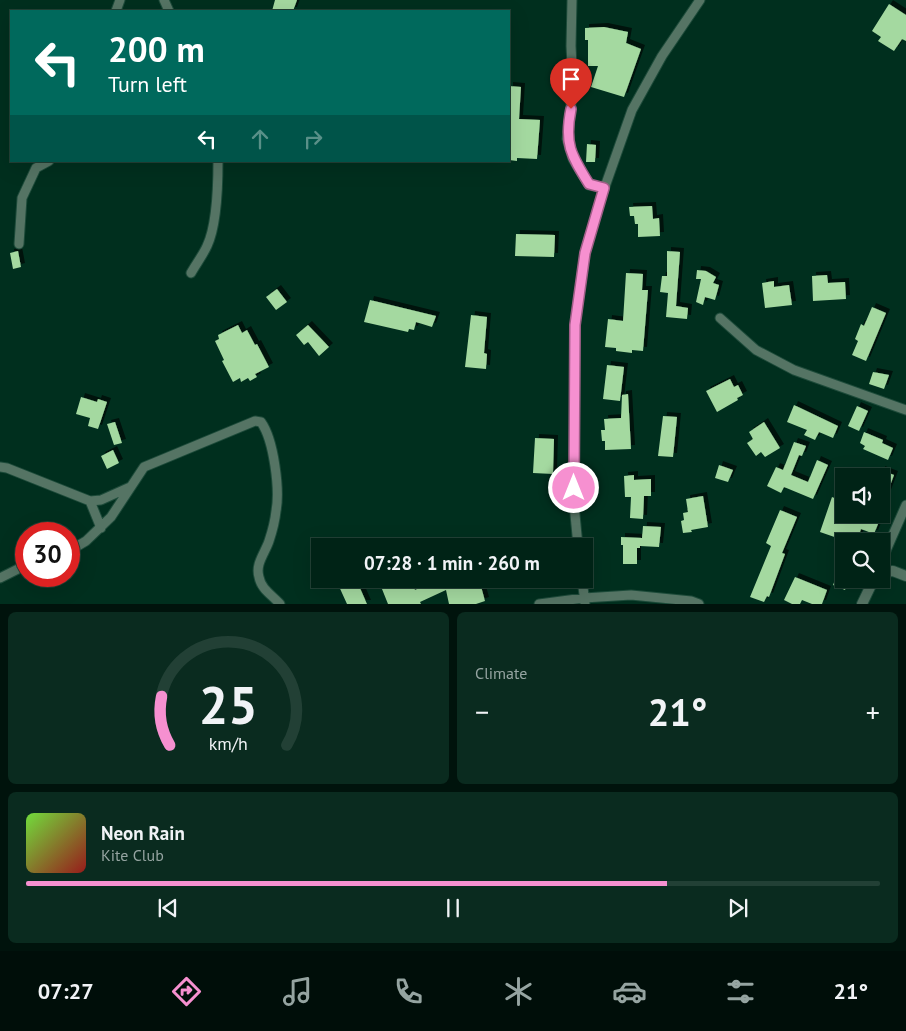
<!DOCTYPE html>
<html lang="en">
<head>
<meta charset="utf-8">
<style>
	:root { --surface:#002316; --page:#0a2b1f; --text:#f1f3f6; --muted:#95a4a1; --line:#224035; --accent:#f690d0 }
	body { margin:0; font-family:"PT Sans",sans-serif; background:var(--page); color:var(--text); height:100vh; display:flex; flex-direction:column; font-size:19px; white-space:nowrap }
	* { box-sizing:border-box; margin:0 }
	p { font-size:16px; color:var(--muted) }
	.icon { flex:none; width:28px; height:28px; fill:none; stroke:currentColor; stroke-width:2; stroke-linecap:round; stroke-linejoin:round }
	.map { position:relative; height:604px; overflow:hidden }
	.drawer { display:flex; flex-direction:column; gap:8px; padding:8px; background:#00130c; flex:1 }
	.drawer>* { flex:none }
	.banner { position:absolute; left:10px; top:10px; width:500px; height:152px; border-radius:0px; box-shadow:0 5px 20px #0002,0 0 0 1px var(--line); background:#00695c; color:#fff; overflow:hidden }
	.fabs { position:absolute; left:835px; top:468px; display:grid; gap:10px }
	.fabs a { display:grid; place-items:center; width:55px; height:55px; border-radius:0px; background:var(--surface); box-shadow:0 5px 20px #0002,0 0 0 1px var(--line); font-size:25px }
	.speed { position:absolute; left:15px; top:522px; display:flex; gap:10px; font-size:25px; font-weight:700; text-align:center }
	.speed>* { display:grid; place-content:center; width:65px; height:65px; border-radius:50%; background:var(--surface); box-shadow:0 5px 20px #0002,0 0 0 1px var(--line); line-height:1 }
	.speed .limit { border:8px solid #d22; background:#fff; color:#111 }
	.pin { position:absolute; display:grid; place-items:center; width:42px; height:42px; color:#fff; margin:-51px -21px; border-radius:50% 50% 50% 0; rotate:-45deg; box-shadow:0 0 5px #0007 }
	.pin .icon { rotate:45deg }
	.me { position:absolute; width:55px; margin:-28px; rotate:0deg; stroke-linejoin:round; filter:drop-shadow(0 0 4px #0008) }
	.turn { display:flex; align-items:center; gap:18px; height:105px; padding:0 15px; font-size:22px }
	.turn .icon { width:65px; height:65px; stroke-width:2.5 }
	.turn b { display:block; font-size:35px; line-height:42px }
	.lanes { display:flex; align-items:center; height:48px; padding:0 15px; background:#0003; justify-content:center; gap:25px; direction:ltr }
	.lanes .off { opacity:.35 }
	.big { font-size:38px; font-weight:700; line-height:1.1 }
	.drawer .widget { flex:1; display:flex; flex-direction:column; justify-content:center; gap:8px; min-width:0; padding:0 18px; border-radius:8px; background:var(--page) }
	.drawer .dial { align-items:center; gap:0 }
	.dial svg { height:130px; overflow:visible; fill:none; stroke:var(--line); stroke-width:7; stroke-linecap:round; text-anchor:middle }
	.dial text { fill:var(--text); stroke:none }
	.song { display:flex; align-items:center; gap:15px }
	.cover { width:60px; height:60px; border-radius:8px; background:linear-gradient(135deg,hsl(100 70% 55%),hsl(0 70% 35%)) }
	.played { height:5px; border-radius:2px; background:linear-gradient(90deg,var(--accent) 75%,var(--line) 75%) }
	.keys { display:flex; justify-content:space-around; direction:ltr }
	.heat { display:flex; justify-content:space-between; align-items:center; font-size:28px; direction:ltr }
	.drawer .tiles { flex:1; display:grid; gap:8px; grid-template-columns:1fr 1fr }
	.widget:last-child { grid-column:span 2 }
	.trip { position:absolute; left:311px; top:538px; width:282px; height:50px; border-radius:0px; background:var(--surface); box-shadow:0 5px 20px #0002,0 0 0 1px var(--line); font-weight:700; line-height:50px; text-align:center }
	.menu { display:flex; height:80px; justify-content:space-around; align-items:center; background:#000e09; color:var(--muted) }
	.menu .icon { width:35px; height:35px }
	.menu .current { color:var(--accent) }
	.menu b { font-size:22px; color:var(--text) }
	.map>svg:first-child { display:block }
	.building { fill:#a4d9a0; filter:url(#shadow) }
	.lines { fill:none; stroke-linecap:round; stroke-linejoin:round }
	.minor-casing { stroke:#1d4b3a; stroke-width:11 }
	.tertiary-casing { stroke:#1d4b3a; stroke-width:12 }
	.minor { stroke:#557464; stroke-width:9 }
	.tertiary { stroke:#557464; stroke-width:10 }
	.route-casing { stroke:#a05e87; stroke-width:12 }
	.route { stroke:#f690d0; stroke-width:9 }
</style>
</head>
<body>
<div class="map">
<svg width="906" height="604" viewBox="0 0 906 604">
	<defs>
		<filter id="shadow"><feDropShadow dx="4" dy="-4" stdDeviation="0" flood-color="#0009"/></filter>
	</defs>
	<rect width="100%" height="100%" fill="#002f1e"/>
	<path class="building" d="M 275,0 L 297,0 L 293,11 L 272,11 Z
		M 889,4 L 906,15 L 906,41 L 902,39 L 894,51 L 878,41 L 881,37 L 872,31 Z
		M 604,27 L 628,32 L 626,43 L 641,49 L 624,97 L 591,87 L 598,66 L 588,66 L 588,40 L 585,40 L 585,28 Z
		M 509,86 L 521,87 L 519,119 L 540,120 L 537,159 L 517,158 L 517,161 L 509,160 Z
		M 587,144 L 596,145 L 595,162 L 586,162 Z
		M 652,206 L 653,219 L 659,218 L 660,236 L 638,237 L 638,224 L 635,224 L 634,216 L 630,216 L 629,207 Z
		M 516,234 L 555,235 L 554,257 L 515,256 Z
		M 18,251 L 21,267 L 13,269 L 10,253 Z
		M 667,251 L 680,252 L 676,306 L 688,308 L 687,319 L 666,317 L 668,293 L 660,292 L 662,276 L 667,276 Z
		M 697,270 L 706,271 L 716,277 L 713,283 L 719,285 L 715,300 L 705,297 L 703,305 L 696,302 L 701,279 L 696,279 Z
		M 626,273 L 643,274 L 642,290 L 648,290 L 643,351 L 632,350 L 632,353 L 616,351 L 616,348 L 605,347 L 608,319 L 623,321 Z
		M 827,275 L 828,283 L 845,282 L 846,299 L 813,301 L 812,276 Z
		M 774,281 L 774,287 L 789,285 L 792,305 L 765,308 L 762,283 Z
		M 277,289 L 287,302 L 276,310 L 266,297 Z
		M 370,300 L 436,316 L 432,327 L 416,322 L 414,330 L 409,329 L 408,332 L 364,322 Z
		M 872,307 L 886,313 L 866,361 L 852,355 L 858,341 L 855,339 L 861,324 L 864,326 Z
		M 471,315 L 487,317 L 484,353 L 487,354 L 486,369 L 465,367 Z
		M 238,325 L 242,333 L 247,330 L 255,345 L 257,344 L 269,367 L 255,374 L 257,377 L 250,381 L 248,378 L 241,382 L 240,378 L 233,382 L 222,361 L 224,360 L 215,341 L 219,339 L 218,335 Z
		M 308,325 L 329,347 L 319,356 L 308,342 L 304,345 L 296,335 Z
		M 607,365 L 624,367 L 620,401 L 603,399 Z
		M 873,372 L 889,375 L 884,389 L 869,384 Z
		M 730,379 L 734,387 L 738,385 L 743,395 L 737,398 L 738,400 L 717,412 L 706,391 Z
		M 628,394 L 631,449 L 605,450 L 605,441 L 602,441 L 601,430 L 605,430 L 604,419 L 621,418 L 622,395 Z
		M 81,397 L 97,402 L 98,399 L 107,402 L 98,429 L 88,426 L 90,418 L 76,414 Z
		M 794,405 L 838,426 L 833,438 L 819,432 L 815,440 L 804,435 L 807,430 L 787,422 Z
		M 857,406 L 868,411 L 859,431 L 848,426 Z
		M 663,416 L 677,417 L 673,457 L 658,456 Z
		M 115,422 L 122,443 L 114,445 L 107,424 Z
		M 764,422 L 780,448 L 765,457 L 761,452 L 756,456 L 747,443 L 753,439 L 749,432 Z
		M 864,432 L 883,440 L 882,443 L 893,448 L 888,460 L 863,449 L 865,446 L 860,443 Z
		M 535,438 L 554,439 L 553,474 L 533,473 Z
		M 794,442 L 806,446 L 802,456 L 799,455 L 791,475 L 808,482 L 817,460 L 828,465 L 813,499 L 784,487 L 781,493 L 767,486 L 776,467 L 783,470 Z
		M 113,450 L 119,463 L 107,469 L 101,456 Z
		M 719,465 L 733,470 L 728,482 L 715,478 Z
		M 881,470 L 894,475 L 882,507 L 881,507 Z
		M 634,475 L 634,480 L 651,479 L 651,496 L 644,496 L 643,519 L 630,518 L 631,497 L 625,497 L 624,476 Z
		M 703,496 L 708,527 L 691,530 L 692,532 L 683,533 L 681,521 L 684,520 L 683,513 L 688,512 L 686,499 Z
		M 832,497 L 844,502 L 844,514 L 882,514 L 874,534 L 861,529 L 857,541 L 846,541 L 820,532 Z
		M 780,510 L 797,517 L 782,553 L 785,554 L 769,597 L 767,596 L 764,602 L 750,597 L 771,546 L 766,543 Z
		M 643,526 L 661,527 L 659,547 L 640,546 L 640,548 L 637,548 L 637,564 L 623,564 L 623,545 L 621,545 L 621,537 L 642,538 Z
		M 837,575 L 849,580 L 845,590 L 833,585 Z
		M 795,577 L 827,590 L 822,604 L 812,604 L 802,600 L 800,604 L 792,604 L 784,600 Z
		M 344,579 L 356,579 L 367,604 L 347,604 L 337,582 Z
		M 378,579 L 410,579 L 415,590 L 440,579 L 479,579 L 485,601 L 476,604 L 449,604 L 446,590 L 420,602 L 421,604 L 388,604 Z"/>
	<g class="lines">
		<defs>
			<path id="minor" d="M 164,0 L 169,11
				M 572,0 L 571,46 L 573,87 L 567,139 L 573,159 L 589,185 L 604,188
				M 116,11 L 120,0
				M 19,244 L 22,198 L 36,168 L 49,161
				M 191,273 C 196,264 203,255 207,246 C 217,225 218,185 218,161
				M 720,318 L 756,350 L 794,370 L 906,410
				M 0,467 L 7,468 L 90,501 L 101,500 L 130,487
				M 90,501 L 101,528
				M 578,546 L 574,504 L 575,325 L 585,253 L 601,198 L 632,110 L 662,56 L 700,0
				M 69,551 L 86,541 L 111,517 L 144,467 L 255,421 L 261,422 C 274,440 280,490 276,511 C 275,521 272,532 269,541 C 265,553 255,564 259,577 C 261,589 272,595 280,604
				M 881,562 L 906,505
				M 0,578 L 26,565
				M 582,579 L 585,603
				M 539,604 L 584,598 L 631,595 L 691,601 L 699,604"/>
			<path id="tertiary" d="M 881,572 L 893,571 L 906,576
				M 862,604 L 874,579"/>
		</defs>
		<use href="#minor" class="minor-casing"/>
		<use href="#tertiary" class="tertiary-casing"/>
		<use href="#minor" class="minor"/>
		<use href="#tertiary" class="tertiary"/>
	</g>
	<g class="lines">
		<defs>
			<path id="route" d="M 571,109 C 564,144 571,155 589,184 L 604,188 L 585,253 L 575,325 L 574,488"/>
		</defs>
		<use href="#route" class="route-casing"/>
		<use href="#route" class="route"/>
	</g>
</svg>
<div class="fabs">
<a><svg class="icon" aria-label="sound" viewBox="0 0 24 24"><path d="M4 9h4l5-4v14l-5-4H4zM17 9q2 3 0 6"/></svg></a>
<a><svg class="icon" aria-label="search" viewBox="0 0 24 24"><circle cx="10" cy="10" r="6"/><path d="M15 15l6 6"/></svg></a>
</div>
<div class="speed"><div class="limit">30</div></div>
<div class="pin" style="left:571px;top:109px;background:#d93025"><svg class="icon" aria-label="arrive" viewBox="0 0 24 24"><path d="M6 21V4h12l-3 4 3 4H6"/></svg></div>
<svg class="me" style="left:574px;top:488px" viewBox="-20 -20 40 40"><circle r="17" fill="#f690d0" stroke="#fff" stroke-width="3"/><path d="M0-11L8 9 0 5-8 9z" fill="#fff"/></svg>
<div class="trip">07:28 · 1 min · 260 m</div>
<div class="banner">
<div class="turn"><svg class="icon" aria-label="left" viewBox="0 0 24 24"><path d="M17 20v-9H6M10 6l-5 5 5 5"/></svg><div><b>200 m</b>Turn left</div></div>
<div class="lanes"><svg class="icon" aria-label="left" viewBox="0 0 24 24"><path d="M17 20v-9H6M10 6l-5 5 5 5"/></svg><svg class="icon off" aria-label="ahead" viewBox="0 0 24 24"><path d="M12 20V5M6 11l6-6 6 6"/></svg><svg class="icon off" aria-label="right" viewBox="0 0 24 24"><path d="M7 20v-9h11M14 6l5 5-5 5"/></svg></div>
</div>
</div>
<section class="drawer">
<div class="tiles">
<div class="widget dial"><svg viewBox="0 0 100 80">
<path d="M14 69A42 42 0 1 1 86 69"/>
<path d="M14 69A42 42 0 0 1 9 39" stroke="#f690d0"/>
<text x="50" y="56" font-size="32" font-weight="700">25</text>
<text x="50" y="72" font-size="11">km/h</text>
</svg></div>
<div class="widget"><p>Climate</p>
<div class="heat"><a>−</a><b class="big">21°</b><a>+</a></div>
</div>
<div class="widget">
<div class="song"><i class="cover"></i><div><b>Neon Rain</b><p>Kite Club</p></div></div>
<div class="played"></div>
<div class="keys"><svg class="icon" aria-label="previous" viewBox="0 0 24 24"><path d="M18 5L8 12l10 7zM5 5v14"/></svg><svg class="icon" aria-label="pause" viewBox="0 0 24 24"><path d="M8 5v14M16 5v14"/></svg><svg class="icon" aria-label="next" viewBox="0 0 24 24"><path d="M6 5l10 7-10 7zM19 5v14"/></svg></div>
</div>
</div>
</section>
<nav class="menu">
<b>07:27</b>
<svg class="icon current" aria-label="directions" viewBox="0 0 24 24"><path d="M12 3l9 9-9 9-9-9zM9 14v-3h6M13 9l2 2-2 2"/></svg>
<svg class="icon" aria-label="music" viewBox="0 0 24 24"><path d="M9 18V5l10-2v13"/><circle cx="6" cy="18" r="3"/><circle cx="16" cy="16" r="3"/></svg>
<svg class="icon" aria-label="phone" viewBox="0 0 24 24"><path d="M5 4h4l2 5-3 2q2 4 5 5l2-3 5 2v4C11 20 4 13 5 4z"/></svg>
<svg class="icon" aria-label="climate" viewBox="0 0 24 24"><path d="M12 3v18M4 7l16 10M4 17L20 7"/></svg>
<svg class="icon" aria-label="car" viewBox="0 0 24 24"><path d="M5 17H2v-5l4-1 3-4h7l3 4 3 1v5h-3M9 17h6M6 11h13"/><circle cx="7" cy="17" r="2"/><circle cx="17" cy="17" r="2"/></svg>
<svg class="icon" aria-label="filters" viewBox="0 0 24 24"><path d="M4 7h16M4 17h16"/><circle cx="9" cy="7" r="2"/><circle cx="15" cy="17" r="2"/></svg>
<b>21°</b>
</nav>
</body>
</html>
